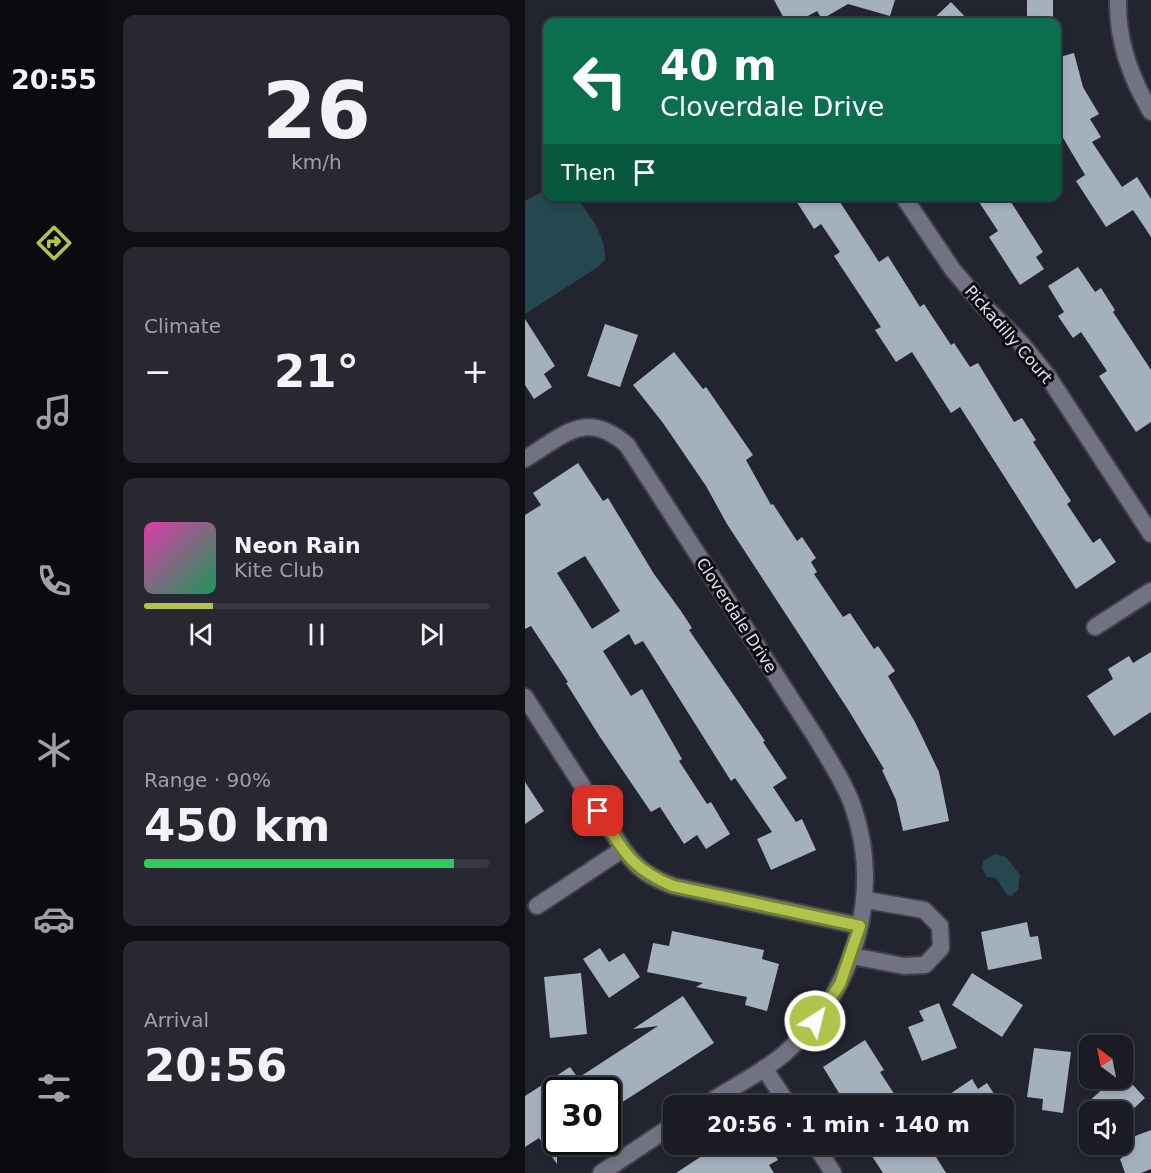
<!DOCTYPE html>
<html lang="en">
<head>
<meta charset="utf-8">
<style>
	:root { --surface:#1a1b24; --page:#272831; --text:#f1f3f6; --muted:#9fa1a6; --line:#383941; --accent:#b2c34c }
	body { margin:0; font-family:"DejaVu Sans",sans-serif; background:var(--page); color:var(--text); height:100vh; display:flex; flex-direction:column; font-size:22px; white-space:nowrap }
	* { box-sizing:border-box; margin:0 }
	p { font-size:20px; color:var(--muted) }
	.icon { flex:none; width:33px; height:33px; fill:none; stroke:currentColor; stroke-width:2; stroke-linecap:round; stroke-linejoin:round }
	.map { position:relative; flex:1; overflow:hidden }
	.sheet { display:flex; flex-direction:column; gap:15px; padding:15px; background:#0e0f14; width:417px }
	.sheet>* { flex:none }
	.top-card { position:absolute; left:18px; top:18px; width:518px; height:183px; border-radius:12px; box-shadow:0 3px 9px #0003,0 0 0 2px var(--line); background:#0b6e4f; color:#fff; overflow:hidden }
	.needle { width:39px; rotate:328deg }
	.tools { position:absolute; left:554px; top:1035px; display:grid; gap:12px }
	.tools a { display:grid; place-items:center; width:54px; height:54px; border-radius:12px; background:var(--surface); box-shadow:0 3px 9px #0003,0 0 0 2px var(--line); font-size:30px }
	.speed { position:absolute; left:18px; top:1077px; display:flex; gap:12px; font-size:30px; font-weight:700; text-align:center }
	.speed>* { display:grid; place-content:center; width:78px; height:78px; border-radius:50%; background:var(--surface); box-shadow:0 3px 9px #0003,0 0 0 2px var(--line); line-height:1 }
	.speed .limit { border:3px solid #111; border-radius:9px; background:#fff; color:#111 }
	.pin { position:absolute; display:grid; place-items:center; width:51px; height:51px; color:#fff; margin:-26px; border-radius:12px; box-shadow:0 3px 9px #0006 }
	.me { position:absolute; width:66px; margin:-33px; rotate:36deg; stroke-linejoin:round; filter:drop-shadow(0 0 4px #0008) }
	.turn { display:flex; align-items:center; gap:21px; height:126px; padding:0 18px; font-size:27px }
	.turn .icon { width:78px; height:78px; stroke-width:2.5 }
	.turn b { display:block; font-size:42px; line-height:51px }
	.then { display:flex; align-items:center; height:57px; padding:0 18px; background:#0003; gap:12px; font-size:22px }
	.big { font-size:45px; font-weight:800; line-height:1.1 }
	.sheet .card { flex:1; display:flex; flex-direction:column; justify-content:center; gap:9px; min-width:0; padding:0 21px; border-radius:12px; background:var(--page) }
	.sheet .dial { align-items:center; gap:0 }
	.dial b { font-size:78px; line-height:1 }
	.song { display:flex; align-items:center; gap:18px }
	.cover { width:72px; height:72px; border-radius:9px; background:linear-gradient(135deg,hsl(320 70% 55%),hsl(150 70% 35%)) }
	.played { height:6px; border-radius:3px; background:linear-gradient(90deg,var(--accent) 20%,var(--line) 20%) }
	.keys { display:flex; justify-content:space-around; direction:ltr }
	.heat { display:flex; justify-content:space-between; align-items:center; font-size:33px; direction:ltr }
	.charge { height:9px; border-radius:4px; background:linear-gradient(90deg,#34c759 90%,var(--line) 0) }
	.trip { position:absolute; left:138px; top:1095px; width:351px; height:60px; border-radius:12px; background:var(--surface); box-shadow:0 3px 9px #0003,0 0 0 2px var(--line); font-weight:800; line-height:60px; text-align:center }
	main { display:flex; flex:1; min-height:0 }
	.tab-bar { display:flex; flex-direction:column; width:108px; justify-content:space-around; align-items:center; background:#0a0b0e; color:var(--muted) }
	.tab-bar .icon { width:42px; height:42px }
	.tab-bar .selected { color:var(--accent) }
	.tab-bar b { font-size:27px; color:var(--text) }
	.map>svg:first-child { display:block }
	.water { fill:#25474f }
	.building { fill:#a4b1bd; fill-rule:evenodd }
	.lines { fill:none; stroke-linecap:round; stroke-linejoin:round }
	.minor-casing { stroke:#40414b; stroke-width:20 }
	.minor { stroke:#717382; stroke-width:16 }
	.route-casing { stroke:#747f31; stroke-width:15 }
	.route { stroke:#b2c34c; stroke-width:10 }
	.labels { text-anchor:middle; stroke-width:6; stroke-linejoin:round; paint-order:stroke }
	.street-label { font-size:16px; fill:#e4e6ee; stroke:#0d0e13 }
</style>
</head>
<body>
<main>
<nav class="tab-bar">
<b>20:55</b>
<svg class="icon selected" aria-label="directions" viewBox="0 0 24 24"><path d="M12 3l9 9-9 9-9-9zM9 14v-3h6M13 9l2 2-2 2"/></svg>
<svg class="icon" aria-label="music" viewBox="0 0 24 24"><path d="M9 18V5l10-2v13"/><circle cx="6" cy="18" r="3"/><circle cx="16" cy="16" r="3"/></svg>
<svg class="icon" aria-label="phone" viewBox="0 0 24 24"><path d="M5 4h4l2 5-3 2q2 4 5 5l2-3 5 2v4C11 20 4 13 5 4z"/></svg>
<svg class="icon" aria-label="climate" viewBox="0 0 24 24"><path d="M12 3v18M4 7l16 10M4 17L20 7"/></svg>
<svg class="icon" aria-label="car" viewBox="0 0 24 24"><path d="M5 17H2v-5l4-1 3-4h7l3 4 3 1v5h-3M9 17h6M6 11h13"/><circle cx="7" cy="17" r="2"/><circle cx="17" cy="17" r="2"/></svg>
<svg class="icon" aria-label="filters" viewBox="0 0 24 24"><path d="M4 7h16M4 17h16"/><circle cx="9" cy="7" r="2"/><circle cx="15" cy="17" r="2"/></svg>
</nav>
<section class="sheet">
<div class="card dial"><b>26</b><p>km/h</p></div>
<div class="card"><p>Climate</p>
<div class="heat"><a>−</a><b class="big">21°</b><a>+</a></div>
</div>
<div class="card">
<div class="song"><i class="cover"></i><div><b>Neon Rain</b><p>Kite Club</p></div></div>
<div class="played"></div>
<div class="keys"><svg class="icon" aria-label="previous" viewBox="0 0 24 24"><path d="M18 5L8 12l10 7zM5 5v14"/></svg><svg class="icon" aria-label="pause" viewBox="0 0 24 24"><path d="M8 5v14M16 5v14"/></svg><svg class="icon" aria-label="next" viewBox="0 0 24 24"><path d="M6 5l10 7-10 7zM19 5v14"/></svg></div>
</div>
<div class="card"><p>Range · 90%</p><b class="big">450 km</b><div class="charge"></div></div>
<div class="card"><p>Arrival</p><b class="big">20:56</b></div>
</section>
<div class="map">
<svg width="626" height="1173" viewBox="0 0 626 1173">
	<rect width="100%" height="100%" fill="#222430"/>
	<path class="water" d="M 22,189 L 22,196 L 51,197 C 64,213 82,238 80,260 L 73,267 L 0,314 L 0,201 Z
		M 470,854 L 481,857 L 495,875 L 493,890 L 486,896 L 482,895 L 471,878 L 462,877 L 457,869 L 458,861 Z"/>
	<path class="building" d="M 249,0 L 370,0 L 365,16 L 323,4 L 297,19 L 292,11 L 272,22 L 261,22 Z
		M 502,0 L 528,0 L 528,19 L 502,19 Z
		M 426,2 L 445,22 L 405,22 Z
		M 549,53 L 558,87 L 574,114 L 565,119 L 576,137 L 567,142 L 597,187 L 612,177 L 626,199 L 626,237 L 608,210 L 581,227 L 551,181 L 560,175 L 531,126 L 531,58 Z
		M 268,196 L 311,196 L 354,262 L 363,256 L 395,307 L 399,304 L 426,345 L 429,343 L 445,367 L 453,363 L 489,422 L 497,418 L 511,440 L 508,442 L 546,501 L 542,504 L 568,543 L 575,538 L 591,562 L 551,589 L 435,407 L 426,413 L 387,352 L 371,362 L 350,330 L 356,327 L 309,256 L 315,252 L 296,224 L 289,229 Z
		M 450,196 L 482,196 L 518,252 L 511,257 L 519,269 L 495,285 L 464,237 L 473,231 Z
		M 553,267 L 570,292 L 576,288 L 590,310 L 588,312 L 626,370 L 626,422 L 611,432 L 574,376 L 582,371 L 556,332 L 548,338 L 533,316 L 539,312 L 523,286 Z
		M 0,319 L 30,366 L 19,374 L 27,387 L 9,399 L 0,385 Z
		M 80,324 L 113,335 L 95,387 L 62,376 Z
		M 149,352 L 178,389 L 181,387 L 228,455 L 221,460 L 246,505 L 248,504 L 272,541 L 277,537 L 291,558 L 286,562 L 292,572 L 289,574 L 318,617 L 325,613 L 349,649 L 353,646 L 370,671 L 363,676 L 390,722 L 414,772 L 424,821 L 378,831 L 371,800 L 357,770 L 359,769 L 324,711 L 202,524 L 181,486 L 138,423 L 108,385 Z
		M 53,463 L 78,501 L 83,498 L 129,574 L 156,611 L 167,628 L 164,630 L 240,741 L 238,742 L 262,778 L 248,787 L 271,822 L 277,819 L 291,850 L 246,870 L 232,839 L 247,832 L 210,778 L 206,781 L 118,641 L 110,645 L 104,634 L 78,651 L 106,696 L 117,689 L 157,759 L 154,761 L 182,804 L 186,802 L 205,834 L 181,849 L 172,835 L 159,844 L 135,807 L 126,812 L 75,737 L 41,683 L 43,682 L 6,626 L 0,629 L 0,515 L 16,505 L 8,493 ZM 60,556 L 95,611 L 67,629 L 32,573 Z
		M 626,652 L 626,712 L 589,736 L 562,696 L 588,679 L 583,669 L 604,656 L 608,663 Z
		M 0,782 L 19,811 L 0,824 Z
		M 502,922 L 505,937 L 513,936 L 517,959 L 463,970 L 456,932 Z
		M 147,931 L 239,950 L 237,959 L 254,964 L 242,1011 L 220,1005 L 222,997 L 171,987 L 178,983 L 122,972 L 128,943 L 144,946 Z
		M 75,948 L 84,962 L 99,953 L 115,977 L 84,998 L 58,959 Z
		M 56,973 L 62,1034 L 25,1038 L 19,977 Z
		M 447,973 L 498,1005 L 477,1037 L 427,1005 Z
		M 158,996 L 189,1043 L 96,1103 L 87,1089 L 32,1090 L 32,1164 L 14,1138 L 0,1147 L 0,1096 L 45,1067 L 53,1078 L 133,1026 L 108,1029 Z
		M 414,1003 L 432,1048 L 397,1061 L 383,1027 L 399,1021 L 394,1011 Z
		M 340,1040 L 359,1070 L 355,1072 L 377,1106 L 322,1106 L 298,1067 Z
		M 509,1048 L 546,1052 L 538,1113 L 517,1110 L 518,1099 L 502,1097 Z
		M 597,1073 L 620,1098 L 605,1112 L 552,1112 L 590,1078 L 597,1078 Z
		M 447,1079 L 453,1089 L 462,1083 L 477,1106 L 427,1106 L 431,1103 L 425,1094 Z
		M 626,1130 L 626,1169 L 616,1173 L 600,1173 L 595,1159 L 597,1158 L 597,1141 Z
		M 195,1144 L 243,1144 L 253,1160 L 244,1165 L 249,1173 L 151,1173 Z
		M 339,1144 L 403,1144 L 421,1173 L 358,1173 Z"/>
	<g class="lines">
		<defs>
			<path id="minor" d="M 593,0 C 592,41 605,77 626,112
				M 378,196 L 428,270 L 458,305 L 496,343 L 522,375 L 626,534
				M 0,459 C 39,435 61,409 102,445 L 290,736 C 303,758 318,780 327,804 C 359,892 330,992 260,1053 C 236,1074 205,1088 179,1106
				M 570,627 L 626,591
				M 0,697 L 98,849 C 113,870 125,877 148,886 L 335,926
				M 12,906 L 98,849
				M 327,956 L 379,966 L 400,965 L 416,948 L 415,926 L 399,910 L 341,900
				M 239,1068 L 264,1106
				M 290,1144 L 308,1173
				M 76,1173 L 148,1125"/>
		</defs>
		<use href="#minor" class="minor-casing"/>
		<use href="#minor" class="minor"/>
	</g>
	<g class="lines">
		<defs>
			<path id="route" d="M 73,811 C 98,849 104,868 148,886 L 335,926 L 315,984 L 290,1021"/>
		</defs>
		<use href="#route" class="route-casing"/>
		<use href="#route" class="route"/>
	</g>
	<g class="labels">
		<g class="street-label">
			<text transform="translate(484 334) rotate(49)" y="6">Pickadilly Court</text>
			<text transform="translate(212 615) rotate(57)" y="6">Cloverdale Drive</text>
		</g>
	</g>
</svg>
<div class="tools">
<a><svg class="needle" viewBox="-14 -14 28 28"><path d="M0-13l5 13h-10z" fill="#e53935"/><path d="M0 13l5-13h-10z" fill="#9fa1a6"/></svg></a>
<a><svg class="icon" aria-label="sound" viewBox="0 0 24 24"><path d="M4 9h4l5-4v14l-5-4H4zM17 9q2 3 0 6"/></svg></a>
</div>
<div class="speed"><div class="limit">30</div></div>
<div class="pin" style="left:73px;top:811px;background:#d93025"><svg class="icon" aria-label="arrive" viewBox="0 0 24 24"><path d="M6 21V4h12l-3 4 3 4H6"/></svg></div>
<svg class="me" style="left:290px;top:1021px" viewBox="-20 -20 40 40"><circle r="17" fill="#b2c34c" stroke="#fff" stroke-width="3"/><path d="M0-11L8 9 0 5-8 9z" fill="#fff"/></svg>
<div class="trip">20:56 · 1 min · 140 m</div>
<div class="top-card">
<div class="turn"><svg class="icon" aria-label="left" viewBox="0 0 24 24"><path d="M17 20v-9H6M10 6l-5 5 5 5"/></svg><div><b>40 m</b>Cloverdale Drive</div></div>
<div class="then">Then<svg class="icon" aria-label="arrive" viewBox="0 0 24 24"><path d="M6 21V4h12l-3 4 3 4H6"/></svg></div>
</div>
</div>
</main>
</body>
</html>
